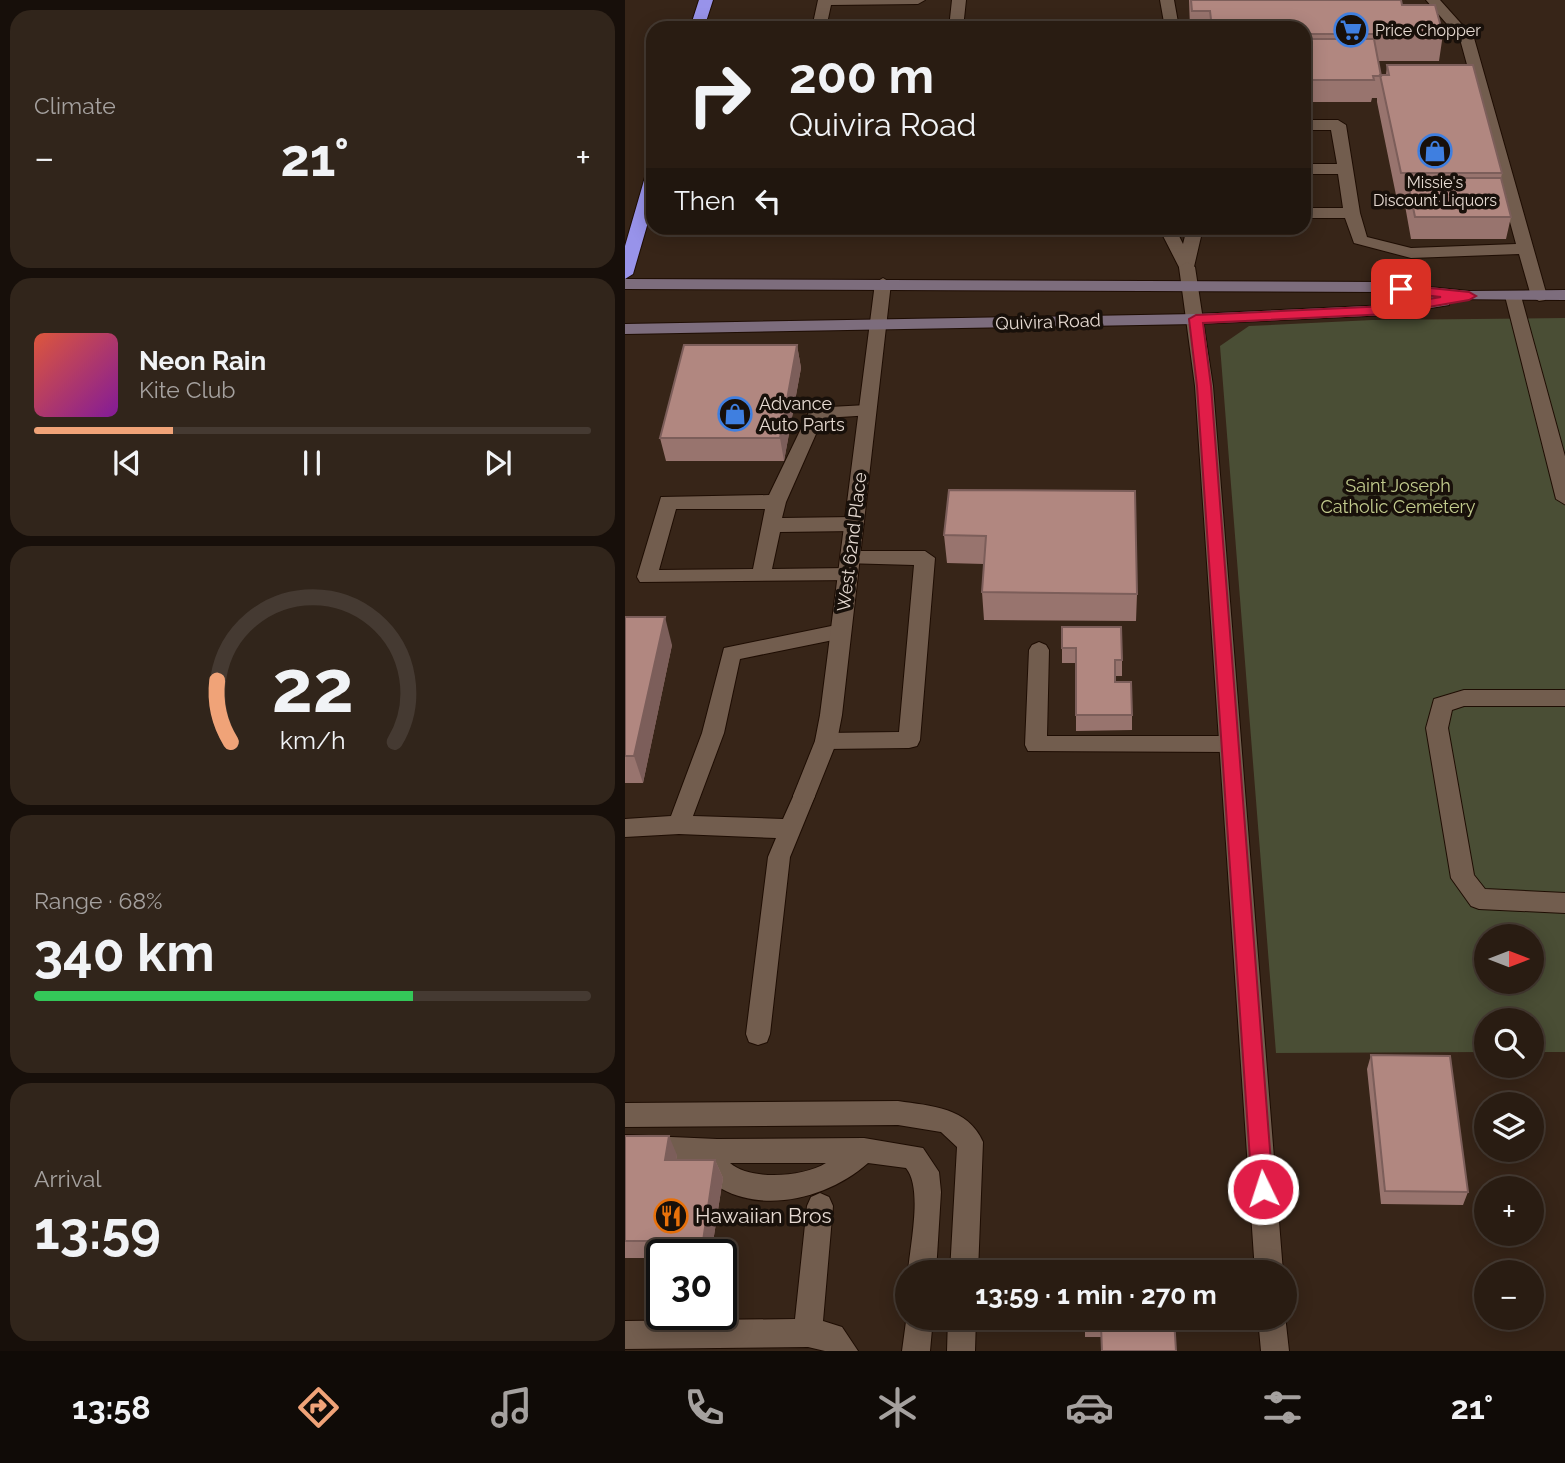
<!DOCTYPE html>
<html lang="en">
<head>
<meta charset="utf-8">
<style>
	:root { --surface:#291c12; --page:#31251b; --text:#f1f3f6; --muted:#a5a19f; --line:#453a32; --accent:#f0a378 }
	body { margin:0; font-family:Raleway,sans-serif; background:var(--page); color:var(--text); height:100vh; display:flex; flex-direction:column; font-size:26px; white-space:nowrap }
	* { box-sizing:border-box; margin:0 }
	p { font-size:23px; color:var(--muted) }
	.icon { flex:none; width:38px; height:38px; fill:none; stroke:currentColor; stroke-width:2; stroke-linecap:round; stroke-linejoin:round }
	.map { position:relative; flex:1; overflow:hidden }
	.details { display:flex; flex-direction:column; gap:10px; padding:10px; background:#170f0a; width:625px }
	.details>* { flex:none }
	.banner { position:absolute; left:21px; top:21px; width:665px; height:214px; border-radius:21px; box-shadow:0 4px 18px #0003,0 0 0 2px var(--line); background:#291c12; color:var(--text); overflow:hidden }
	.needle { width:46px; rotate:90deg }
	.fabs { position:absolute; left:849px; top:924px; display:grid; gap:14px }
	.fabs a { display:grid; place-items:center; width:70px; height:70px; border-radius:50%; background:var(--surface); box-shadow:0 4px 18px #0003,0 0 0 2px var(--line); font-size:35px }
	.speed { position:absolute; left:21px; top:1239px; display:flex; gap:14px; font-size:35px; font-weight:700; text-align:center }
	.speed>* { display:grid; place-content:center; width:91px; height:91px; border-radius:50%; background:var(--surface); box-shadow:0 4px 18px #0003,0 0 0 2px var(--line); line-height:1 }
	.speed .limit { border:4px solid #111; border-radius:10px; background:#fff; color:#111 }
	.pin { position:absolute; display:grid; place-items:center; width:60px; height:60px; color:#fff; margin:-30px; border-radius:14px; box-shadow:0 4px 10px #0006 }
	.me { position:absolute; width:77px; margin:-38px; rotate:356deg; stroke-linejoin:round; filter:drop-shadow(0 0 5px #0008) }
	.turn { display:flex; align-items:center; gap:24px; height:147px; padding:0 28px; font-size:32px }
	.turn .icon { width:91px; height:91px; stroke-width:2.5 }
	.turn b { display:block; font-size:49px; line-height:60px }
	.then { display:flex; align-items:center; height:66px; padding:0 28px; background:#0003; gap:14px; font-size:26px }
	.big { font-size:52px; font-weight:700; line-height:1.1 }
	.details .card { flex:1; display:flex; flex-direction:column; justify-content:center; gap:10px; min-width:0; padding:0 24px; border-radius:21px; background:var(--page) }
	.details .dial { align-items:center; gap:0 }
	.dial svg { height:182px; overflow:visible; fill:none; stroke:var(--line); stroke-width:7; stroke-linecap:round; text-anchor:middle }
	.dial text { fill:var(--text); stroke:none }
	.song { display:flex; align-items:center; gap:21px }
	.cover { width:84px; height:84px; border-radius:10px; background:linear-gradient(135deg,hsl(10 70% 55%),hsl(290 70% 35%)) }
	.played { height:7px; border-radius:4px; background:linear-gradient(90deg,var(--accent) 25%,var(--line) 25%) }
	.keys { display:flex; justify-content:space-around; direction:ltr }
	.heat { display:flex; justify-content:space-between; align-items:center; font-size:38px; direction:ltr }
	.charge { height:10px; border-radius:5px; background:linear-gradient(90deg,#34c759 68%,var(--line) 0) }
	.trip { position:absolute; left:270px; top:1260px; width:402px; height:70px; border-radius:35px; background:var(--surface); box-shadow:0 4px 18px #0003,0 0 0 2px var(--line); font-weight:700; line-height:70px; text-align:center }
	.menu { display:flex; height:112px; justify-content:space-around; align-items:center; background:#100b07; color:var(--muted) }
	.menu .icon { width:49px; height:49px }
	.menu .selected { color:var(--accent) }
	.menu b { font-size:32px; color:var(--text) }
	main { display:flex; flex:1; min-height:0 }
	.map>svg:first-child { display:block }
	.green { fill:#4a4e35; fill-rule:evenodd }
	.lines { fill:none; stroke-linecap:round; stroke-linejoin:round }
	.lane-casing { stroke:#1e0d03; stroke-width:2 }
	.street-casing { stroke:#1e0d03; stroke-width:2 }
	.secondary-casing { stroke:#1e0d03; stroke-width:2 }
	.highway-casing { stroke:#1e0d03; stroke-width:2 }
	.lane { fill:#725d4e; fill-rule:evenodd }
	.street { fill:#725d4e; fill-rule:evenodd }
	.secondary { fill:#7d6d7d; fill-rule:evenodd }
	.highway { fill:#9893ea; fill-rule:evenodd }
	.wall { fill:#98746e }
	.shaded-wall { fill:#7c5e5a }
	.building { fill:#b18780; stroke:#7c5e5a; stroke-width:2 }
	.route { fill:#e11d48; stroke:#92132f; stroke-width:2 }
	.labels { text-anchor:middle; stroke-width:7; stroke-linejoin:round; paint-order:stroke }
	.far-poi-label { font-size:16px; fill:#e6dad2; stroke:#18100a; text-anchor:start }
	.street-label { font-size:18px; fill:#e6dad2; stroke:#18100a }
	.poi-label { font-size:18px; fill:#e6dad2; stroke:#18100a; text-anchor:start }
	.park-label { font-size:18px; fill:#c3cc8e; stroke:#18100a }
	.near-poi-label { font-size:21px; fill:#e6dad2; stroke:#18100a; text-anchor:start }
</style>
</head>
<body>
<main>
<section class="details">
<div class="card"><p>Climate</p>
<div class="heat"><a>−</a><b class="big">21°</b><a>+</a></div>
</div>
<div class="card">
<div class="song"><i class="cover"></i><div><b>Neon Rain</b><p>Kite Club</p></div></div>
<div class="played"></div>
<div class="keys"><svg class="icon" aria-label="previous" viewBox="0 0 24 24"><path d="M18 5L8 12l10 7zM5 5v14"/></svg><svg class="icon" aria-label="pause" viewBox="0 0 24 24"><path d="M8 5v14M16 5v14"/></svg><svg class="icon" aria-label="next" viewBox="0 0 24 24"><path d="M6 5l10 7-10 7zM19 5v14"/></svg></div>
</div>
<div class="card dial"><svg viewBox="0 0 100 80">
<path d="M14 69A42 42 0 1 1 86 69"/>
<path d="M14 69A42 42 0 0 1 8 42" stroke="#f0a378"/>
<text x="50" y="56" font-size="32" font-weight="700">22</text>
<text x="50" y="72" font-size="11">km/h</text>
</svg></div>
<div class="card"><p>Range · 68%</p><b class="big">340 km</b><div class="charge"></div></div>
<div class="card"><p>Arrival</p><b class="big">13:59</b></div>
</section>
<div class="map">
<svg width="941" height="1351" viewBox="0 0 941 1351">
	<rect width="100%" height="100%" fill="#372518"/>
	<path class="green" d="M 940,318 L 940,1052 L 907,1052 L 906,1020 L 861,1020 L 861,1052 L 651,1053 L 595,346 L 624,326 L 747,320 ZM 861,936 L 906,936 L 906,982 L 861,982 Z"/>
	<g class="lines">
		<defs>
			<path id="lane" d="M 193,0 L 300,0 L 293,4 L 206,5 L 201,28 L 187,28 Z
				M 327,0 L 341,0 L 338,28 L 324,28 Z
				M 535,0 L 549,0 L 554,28 L 540,28 Z
				M 801,0 L 815,0 L 849,38 L 922,296 L 920,300 L 914,301 L 906,296 L 894,254 L 786,258 L 729,243 L 720,218 L 679,218 L 679,208 L 718,208 L 713,174 L 679,174 L 679,164 L 712,164 L 706,130 L 679,130 L 679,120 L 713,120 L 721,125 L 735,213 L 742,237 L 786,248 L 891,244 L 835,39 Z
				M 534,228 L 550,228 L 558,244 L 562,228 L 578,228 L 568,271 L 556,271 Z
				M 888,291 L 896,296 L 941,460 L 941,505 L 931,499 L 880,296 Z
				M 242,405 L 248,407 L 251,411 L 248,415 L 198,418 L 161,502 L 157,518 L 229,517 L 239,524 L 229,531 L 155,532 L 147,569 L 223,568 L 230,570 L 233,575 L 230,580 L 15,582 L 12,577 L 36,497 L 144,495 L 186,408 ZM 51,509 L 140,509 L 128,569 L 34,570 Z
				M 225,551 L 300,551 L 310,558 L 295,740 L 292,746 L 284,748 L 201,749 L 193,747 L 190,741 L 193,735 L 201,733 L 274,732 L 289,565 L 218,563 L 215,558 Z
				M 216,624 L 223,627 L 226,632 L 223,637 L 115,659 L 99,733 L 68,816 L 158,819 L 171,790 L 179,787 L 187,790 L 190,796 L 165,857 L 145,1034 L 142,1042 L 133,1045 L 124,1042 L 121,1034 L 143,857 L 151,838 L 54,834 L 0,837 L 0,819 L 46,816 L 77,733 L 99,648 Z
				M 414,642 L 421,645 L 424,650 L 422,736 L 604,736 L 612,738 L 615,744 L 612,750 L 604,752 L 403,751 L 400,745 L 404,650 L 407,645 Z
				M 839,690 L 941,690 L 941,706 L 839,706 L 827,710 L 823,728 L 849,875 L 860,889 L 941,893 L 941,913 L 854,909 L 846,906 L 826,878 L 801,728 L 809,699 Z
				M 273,1101 C 306,1106 343,1107 358,1142 L 353,1272 L 325,1272 L 332,1147 L 316,1132 L 273,1125 L 0,1127 L 0,1103 Z
				M 0,1135 L 92,1139 L 239,1138 L 298,1148 L 314,1172 L 316,1192 L 311,1272 L 283,1272 C 285,1245 298,1188 281,1168 L 243,1163 C 206,1196 143,1214 97,1189 C 86,1183 78,1172 70,1162 L 0,1159 ZM 105,1163 L 201,1163 C 178,1177 126,1181 105,1163 Z
				M 195,1193 L 204,1197 L 208,1206 L 198,1321 L 217,1327 L 233,1351 L 200,1351 L 183,1347 L 0,1349 L 0,1321 L 170,1319 L 182,1206 L 186,1197 Z
				M 282,1314 L 282,1318 L 308,1318 L 305,1351 L 277,1351 Z
				M 323,1318 L 351,1318 L 350,1351 L 322,1351 Z"/>
			<path id="street" d="M 562,262 L 570,267 L 588,386 L 658,1272 L 630,1272 L 570,386 L 554,267 Z
				M 258,278 L 266,283 L 217,715 L 212,741 L 190,796 L 187,802 L 179,805 L 171,802 L 168,796 L 190,741 L 195,715 L 250,283 Z
				M 660,1315 L 664,1351 L 636,1351 L 633,1318 L 660,1318 Z"/>
			<path id="secondary" d="M 0,279 L 754,282 L 844,291 L 941,290 L 941,300 L 825,299 L 824,305 L 763,315 L 571,324 L 0,334 L 0,324 L 571,314 L 763,305 L 808,297 L 754,292 L 0,289 Z"/>
			<path id="highway" d="M 74,0 L 88,0 L 79,28 L 65,28 Z
				M 28,172 L 28,205 L 8,274 L 0,279 L 0,246 L 20,177 Z"/>
		</defs>
		<use href="#lane" class="lane-casing"/>
		<use href="#street" class="street-casing"/>
		<use href="#secondary" class="secondary-casing"/>
		<use href="#highway" class="highway-casing"/>
		<use href="#lane" class="lane"/>
		<use href="#street" class="street"/>
		<use href="#secondary" class="secondary"/>
		<use href="#highway" class="highway"/>
	</g>
	<path class="wall" d="M 564,0 L 776,0 L 777,5 L 818,34 L 814,61 L 753,61 L 755,75 L 761,75 L 762,65 L 877,173 L 876,178 L 886,217 L 881,239 L 786,239 L 779,200 L 772,200 L 752,102 L 752,98 L 747,98 L 746,102 L 679,102 L 679,28 L 565,28 Z
		M 172,345 L 176,368 L 159,461 L 41,461 L 35,438 Z
		M 324,490 L 512,594 L 511,621 L 359,620 L 357,592 L 359,564 L 322,563 L 319,535 Z
		M 0,617 L 47,645 L 18,783 L 0,783 Z
		M 437,627 L 497,660 L 497,676 L 490,676 L 490,682 L 507,715 L 507,730 L 451,731 L 451,663 L 437,663 Z
		M 746,1055 L 843,1192 L 838,1205 L 756,1204 L 742,1069 Z
		M 0,1136 L 52,1155 L 51,1160 L 90,1160 L 98,1178 L 86,1255 L 37,1255 L 37,1258 L 0,1258 Z
		M 460,1318 L 549,1318 L 476,1337 L 460,1337 Z"/>
	<path class="shaded-wall" d="M 172,345 L 176,368 L 159,461 L 155,438 Z
		M 40,617 L 47,645 L 18,783 L 9,756 Z
		M 44,1136 L 52,1155 L 48,1178 L 40,1160 Z
		M 90,1160 L 98,1178 L 86,1255 L 84,1255 L 78,1241 Z"/>
	<path class="building" d="M 566,0 L 776,0 L 777,5 L 810,5 L 818,34 L 679,34 L 679,28 L 587,28 L 585,11 L 567,11 Z
		M 679,39 L 749,39 L 756,76 L 748,76 L 749,80 L 679,80 Z
		M 762,65 L 848,65 L 877,173 L 776,173 L 755,75 L 764,75 Z
		M 782,178 L 876,178 L 886,217 L 790,217 Z
		M 59,345 L 172,345 L 155,438 L 35,438 Z
		M 324,490 L 510,491 L 512,594 L 357,592 L 361,536 L 319,535 Z
		M 0,617 L 40,617 L 9,756 L 0,756 Z
		M 437,627 L 496,627 L 497,660 L 490,660 L 490,682 L 506,682 L 507,715 L 451,715 L 451,648 L 437,648 Z
		M 746,1055 L 825,1056 L 843,1192 L 760,1191 Z
		M 0,1136 L 44,1136 L 40,1160 L 90,1160 L 78,1241 L 0,1241 Z
		M 460,1318 L 549,1318 L 551,1351 L 477,1351 L 476,1326 L 460,1326 Z"/>
	<path class="route" d="M 776,285 L 844,292 L 851,296 L 844,300 L 763,314 L 578,323 L 586,386 L 648,1189 L 645,1196 L 638,1198 L 630,1196 L 627,1189 L 572,386 L 564,319 L 571,315 L 763,306 L 816,297 L 772,292 L 772,286 Z"/>
	<defs>
		<symbol id="supermarket-ring" viewBox="-11 -11 22 22"><circle r="9.5" fill="#18100a" stroke="#3f7fe0" stroke-width="1.5"/><path d="M-6-5.5h2.5l.6 2H6L4.5 2H-2.5L-4.4-4H-6ZM-1.5 3.2a1.3 1.3 0 1 0 .1 0ZM3 3.2a1.3 1.3 0 1 0 .1 0Z" fill="#3f7fe0"/></symbol>
		<symbol id="shop-ring" viewBox="-11 -11 22 22"><circle r="9.5" fill="#18100a" stroke="#3f7fe0" stroke-width="1.5"/><path d="M-5-2.5h2.3a2.7 3.5 0 0 1 5.4 0H5L5.5 6h-11ZM-1.5-2.5h3a1.5 2.3 0 0 0-3 0Z" fill="#3f7fe0"/></symbol>
		<symbol id="restaurant-ring" viewBox="-11 -11 22 22"><circle r="9.5" fill="#18100a" stroke="#e8710a" stroke-width="1.5"/><path d="M-5-6h1v4h1v-4h1v4h1v-4h1v5L-1.5 .5V6h-2V.5L-5-1ZM5-6V6H3V1.5H1.5Q1.5-4 5-6Z" fill="#e8710a"/></symbol>
	</defs>
	<g fill-rule="evenodd">
		<use href="#supermarket-ring" x="707" y="11" width="38" height="38"/>
		<use href="#shop-ring" x="791" y="132" width="38" height="38"/>
		<use href="#shop-ring" x="91" y="395" width="38" height="38"/>
		<use href="#restaurant-ring" x="27" y="1197" width="38" height="38"/>
	</g>
	<g class="labels">
		<g class="far-poi-label">
			<text x="750" y="36">Price Chopper</text>
			<text x="810" y="188" text-anchor="middle">Missie's<tspan x="810" dy="18">Discount Liquors</tspan></text>
		</g>
		<g class="street-label">
			<text transform="translate(423 322) rotate(-2)" y="6">Quivira Road</text>
			<text transform="translate(227 542) rotate(-83)" y="6">West 62nd Place</text>
		</g>
		<g class="poi-label">
			<text x="134" y="410">Advance<tspan x="134" dy="21">Auto Parts</tspan></text>
		</g>
		<g class="park-label">
			<text x="773" y="492">Saint Joseph<tspan x="773" dy="21">Catholic Cemetery</tspan></text>
		</g>
		<g class="near-poi-label">
			<text x="70" y="1223">Hawaiian Bros</text>
		</g>
	</g>
</svg>
<div class="fabs">
<a><svg class="needle" viewBox="-14 -14 28 28"><path d="M0-13l5 13h-10z" fill="#e53935"/><path d="M0 13l5-13h-10z" fill="#a5a19f"/></svg></a>
<a><svg class="icon" aria-label="search" viewBox="0 0 24 24"><circle cx="10" cy="10" r="6"/><path d="M15 15l6 6"/></svg></a>
<a><svg class="icon" aria-label="layers" viewBox="0 0 24 24"><path d="M12 4l9 5-9 5-9-5zM3 14l9 5 9-5"/></svg></a>
<a>+</a>
<a>−</a>
</div>
<div class="speed"><div class="limit">30</div></div>
<div class="pin" style="left:776px;top:289px;background:#d93025"><svg class="icon" aria-label="arrive" viewBox="0 0 24 24"><path d="M6 21V4h12l-3 4 3 4H6"/></svg></div>
<svg class="me" style="left:638px;top:1189px" viewBox="-20 -20 40 40"><circle r="17" fill="#e11d48" stroke="#fff" stroke-width="3"/><path d="M0-11L8 9 0 5-8 9z" fill="#fff"/></svg>
<div class="trip">13:59 · 1 min · 270 m</div>
<div class="banner">
<div class="turn"><svg class="icon" aria-label="right" viewBox="0 0 24 24"><path d="M7 20v-9h11M14 6l5 5-5 5"/></svg><div><b>200 m</b>Quivira Road</div></div>
<div class="then">Then<svg class="icon" aria-label="left" viewBox="0 0 24 24"><path d="M17 20v-9H6M10 6l-5 5 5 5"/></svg></div>
</div>
</div>
</main>
<nav class="menu">
<b>13:58</b>
<svg class="icon selected" aria-label="directions" viewBox="0 0 24 24"><path d="M12 3l9 9-9 9-9-9zM9 14v-3h6M13 9l2 2-2 2"/></svg>
<svg class="icon" aria-label="music" viewBox="0 0 24 24"><path d="M9 18V5l10-2v13"/><circle cx="6" cy="18" r="3"/><circle cx="16" cy="16" r="3"/></svg>
<svg class="icon" aria-label="phone" viewBox="0 0 24 24"><path d="M5 4h4l2 5-3 2q2 4 5 5l2-3 5 2v4C11 20 4 13 5 4z"/></svg>
<svg class="icon" aria-label="climate" viewBox="0 0 24 24"><path d="M12 3v18M4 7l16 10M4 17L20 7"/></svg>
<svg class="icon" aria-label="car" viewBox="0 0 24 24"><path d="M5 17H2v-5l4-1 3-4h7l3 4 3 1v5h-3M9 17h6M6 11h13"/><circle cx="7" cy="17" r="2"/><circle cx="17" cy="17" r="2"/></svg>
<svg class="icon" aria-label="filters" viewBox="0 0 24 24"><path d="M4 7h16M4 17h16"/><circle cx="9" cy="7" r="2"/><circle cx="15" cy="17" r="2"/></svg>
<b>21°</b>
</nav>
</body>
</html>
